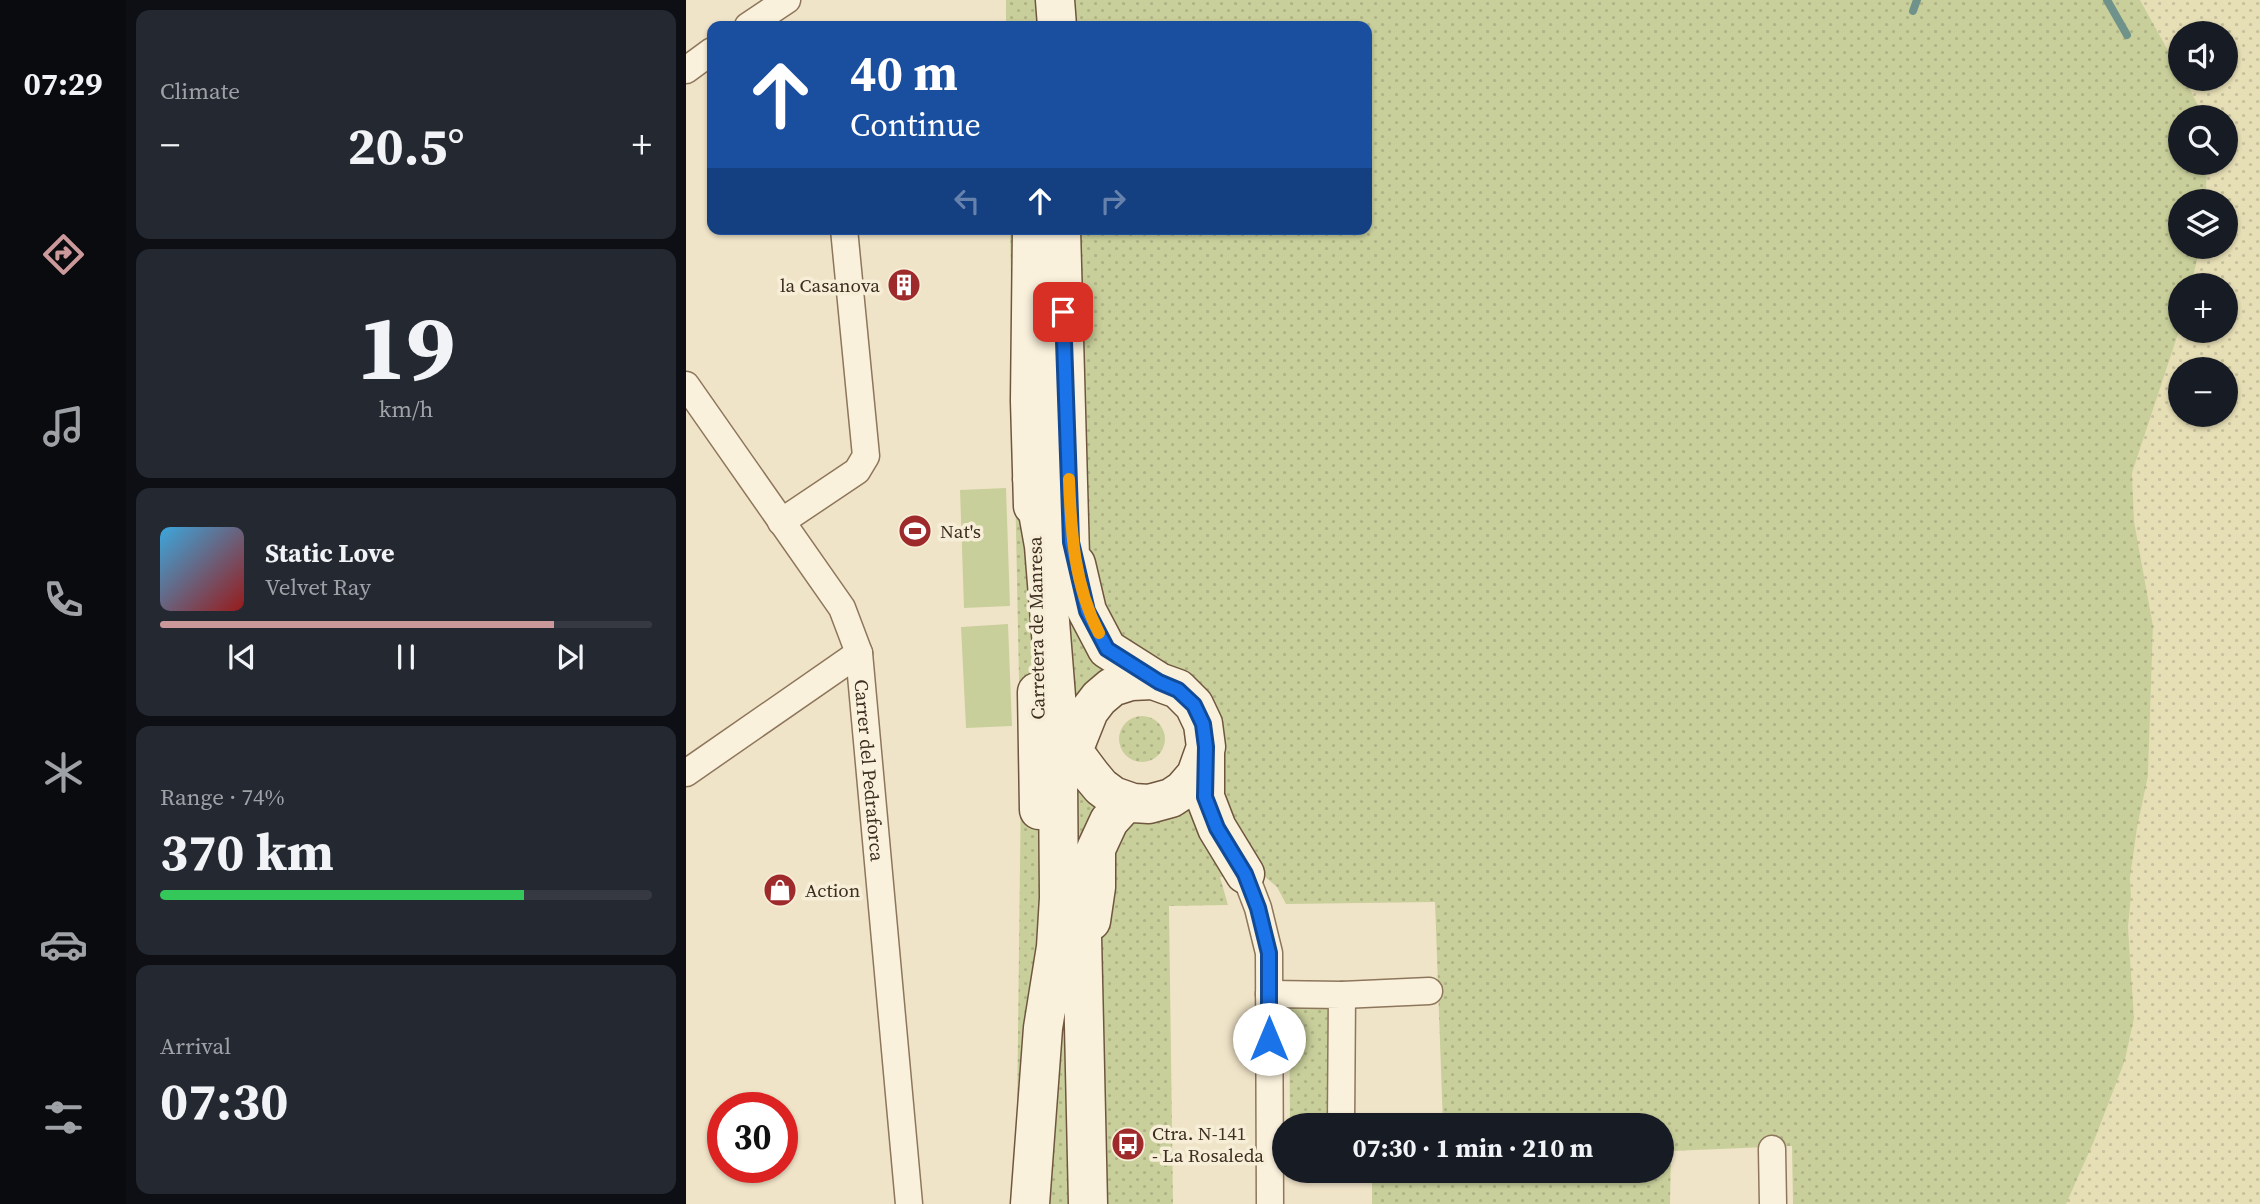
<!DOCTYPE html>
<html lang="en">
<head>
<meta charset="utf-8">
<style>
	:root { --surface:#171b24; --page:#242831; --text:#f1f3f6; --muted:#9ea1a6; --line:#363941; --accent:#cc999b }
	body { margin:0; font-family:"Source Serif 4",serif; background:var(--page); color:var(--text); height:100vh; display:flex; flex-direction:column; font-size:26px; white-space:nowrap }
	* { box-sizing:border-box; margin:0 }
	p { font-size:23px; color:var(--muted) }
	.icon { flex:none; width:38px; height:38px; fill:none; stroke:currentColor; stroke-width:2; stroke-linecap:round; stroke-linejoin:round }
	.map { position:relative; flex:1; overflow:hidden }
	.details { display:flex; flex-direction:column; gap:10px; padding:10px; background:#0d0f14; width:560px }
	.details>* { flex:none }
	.guide { position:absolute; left:21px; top:21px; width:665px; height:214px; border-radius:14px; box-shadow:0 2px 5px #0004; background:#1a4fa0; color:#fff; overflow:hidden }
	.controls { position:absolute; left:1482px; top:21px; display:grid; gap:14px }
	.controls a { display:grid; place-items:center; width:70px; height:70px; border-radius:50%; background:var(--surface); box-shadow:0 2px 5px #0004; font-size:35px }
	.speed { position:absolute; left:21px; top:1092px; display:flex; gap:14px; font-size:35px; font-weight:700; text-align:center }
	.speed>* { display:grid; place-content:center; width:91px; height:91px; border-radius:50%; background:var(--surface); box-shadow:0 2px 5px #0004; line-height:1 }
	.speed .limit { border:10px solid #d22; background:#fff; color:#111 }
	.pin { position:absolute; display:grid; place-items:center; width:60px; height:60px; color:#fff; margin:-30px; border-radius:14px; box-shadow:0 4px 10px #0006 }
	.me { position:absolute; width:77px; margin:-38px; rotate:0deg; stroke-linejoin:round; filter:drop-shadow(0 0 5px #0008) }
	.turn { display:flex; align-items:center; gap:24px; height:147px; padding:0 28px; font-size:32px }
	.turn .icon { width:91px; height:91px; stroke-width:2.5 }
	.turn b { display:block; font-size:49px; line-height:60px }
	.lanes { display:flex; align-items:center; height:66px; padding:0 28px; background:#0003; justify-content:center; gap:35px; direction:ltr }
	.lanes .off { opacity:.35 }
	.big { font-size:52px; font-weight:700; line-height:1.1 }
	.details .tile { flex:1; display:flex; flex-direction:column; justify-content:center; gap:10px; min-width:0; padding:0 24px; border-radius:14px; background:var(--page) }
	.details .dial { align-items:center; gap:0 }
	.dial b { font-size:91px; line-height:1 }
	.song { display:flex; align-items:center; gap:21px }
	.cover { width:84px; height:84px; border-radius:10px; background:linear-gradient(135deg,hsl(200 70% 55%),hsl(0 70% 35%)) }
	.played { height:7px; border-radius:4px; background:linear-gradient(90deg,var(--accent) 80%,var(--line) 80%) }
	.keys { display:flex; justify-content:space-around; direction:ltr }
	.heat { display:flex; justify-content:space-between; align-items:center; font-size:38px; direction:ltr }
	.charge { height:10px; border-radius:5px; background:linear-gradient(90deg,#34c759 74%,var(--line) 0) }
	.trip { position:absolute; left:586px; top:1113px; width:402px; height:70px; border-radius:35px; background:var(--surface); box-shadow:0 2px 5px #0004; font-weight:700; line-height:70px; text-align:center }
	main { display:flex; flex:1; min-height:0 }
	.menu { display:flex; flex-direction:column; width:126px; justify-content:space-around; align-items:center; background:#090b0e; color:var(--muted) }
	.menu .icon { width:49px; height:49px }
	.menu .selected { color:var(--accent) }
	.menu b { font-size:32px; color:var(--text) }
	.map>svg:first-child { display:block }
	.farmland { fill:url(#farmland-dots); fill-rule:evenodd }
	.grass { fill:url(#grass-dots); fill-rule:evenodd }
	.garden { fill:#c9cf9b }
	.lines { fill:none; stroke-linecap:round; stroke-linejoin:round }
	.stream { stroke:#6f938a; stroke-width:8 }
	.minor-casing { stroke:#8d765c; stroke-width:29 }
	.secondary-casing { stroke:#6f573f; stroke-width:41 }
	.minor { stroke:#faf1dc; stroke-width:26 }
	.secondary { stroke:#faf1dc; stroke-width:38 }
	.route-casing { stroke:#114b97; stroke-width:18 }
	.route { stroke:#1a73e8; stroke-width:12 }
	.slow { stroke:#f59e0b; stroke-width:12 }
	.labels { text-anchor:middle; stroke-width:7; stroke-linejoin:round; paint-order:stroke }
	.poi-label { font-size:19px; fill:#3d2e20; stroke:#f7eed8; text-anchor:start }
	.street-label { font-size:19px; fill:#3d2e20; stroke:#f7eed8 }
</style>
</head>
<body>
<main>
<nav class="menu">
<b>07:29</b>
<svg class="icon selected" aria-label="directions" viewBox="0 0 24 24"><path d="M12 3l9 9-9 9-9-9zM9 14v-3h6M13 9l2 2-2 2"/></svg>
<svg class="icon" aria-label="music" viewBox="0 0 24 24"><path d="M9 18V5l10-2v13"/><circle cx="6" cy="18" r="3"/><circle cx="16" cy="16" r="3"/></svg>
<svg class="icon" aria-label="phone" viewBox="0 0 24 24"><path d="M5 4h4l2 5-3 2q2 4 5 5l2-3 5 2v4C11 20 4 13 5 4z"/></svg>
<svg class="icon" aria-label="climate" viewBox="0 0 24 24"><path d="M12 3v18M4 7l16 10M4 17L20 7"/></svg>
<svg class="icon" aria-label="car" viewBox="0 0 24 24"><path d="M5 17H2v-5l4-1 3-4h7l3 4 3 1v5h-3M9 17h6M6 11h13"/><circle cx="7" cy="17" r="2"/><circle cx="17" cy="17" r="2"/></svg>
<svg class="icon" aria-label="filters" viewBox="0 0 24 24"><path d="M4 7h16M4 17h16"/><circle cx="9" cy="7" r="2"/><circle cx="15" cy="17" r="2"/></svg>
</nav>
<section class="details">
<div class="tile"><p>Climate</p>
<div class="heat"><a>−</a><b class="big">20.5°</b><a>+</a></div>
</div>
<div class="tile dial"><b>19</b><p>km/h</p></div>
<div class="tile">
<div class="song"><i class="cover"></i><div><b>Static Love</b><p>Velvet Ray</p></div></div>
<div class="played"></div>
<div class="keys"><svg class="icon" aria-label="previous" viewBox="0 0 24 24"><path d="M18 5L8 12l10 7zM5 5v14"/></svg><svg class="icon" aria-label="pause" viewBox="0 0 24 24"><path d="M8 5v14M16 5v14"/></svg><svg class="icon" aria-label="next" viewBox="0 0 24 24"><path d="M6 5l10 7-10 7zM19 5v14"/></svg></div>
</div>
<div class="tile"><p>Range · 74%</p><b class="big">370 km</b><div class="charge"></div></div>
<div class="tile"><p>Arrival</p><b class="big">07:30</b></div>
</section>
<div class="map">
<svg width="1574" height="1204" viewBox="0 0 1574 1204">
	<defs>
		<pattern id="farmland-dots" width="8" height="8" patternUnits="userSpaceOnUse" patternTransform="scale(1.75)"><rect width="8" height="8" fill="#e6deb5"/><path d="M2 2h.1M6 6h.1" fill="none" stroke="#c6bf9b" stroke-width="1.8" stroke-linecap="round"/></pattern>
		<pattern id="grass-dots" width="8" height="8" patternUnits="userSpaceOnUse" patternTransform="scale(1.75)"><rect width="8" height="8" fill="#c9cf9b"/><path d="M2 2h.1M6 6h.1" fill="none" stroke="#aeb285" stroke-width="1.8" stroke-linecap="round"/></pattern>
	</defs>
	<rect width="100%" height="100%" fill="#f0e4c8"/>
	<path class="farmland" d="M 1454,0 L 1574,0 L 1574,1204 L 1380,1204 L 1408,1141 L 1439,1060 L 1448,1018 L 1442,927 L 1445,896 L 1444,878 L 1451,828 L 1462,776 L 1467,626 L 1448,521 L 1446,473 L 1494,328 L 1494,331 L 1540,331 L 1540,285 L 1505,285 L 1513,247 L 1540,247 L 1540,201 L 1520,201 L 1521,163 L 1540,163 L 1540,117 L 1517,117 L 1499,79 L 1540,79 L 1540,33 L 1494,33 L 1494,72 ZM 1494,369 L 1540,369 L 1540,415 L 1494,415 Z"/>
	<path class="grass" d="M 320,0 L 1454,0 L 1494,72 L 1494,79 L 1499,79 L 1517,116 L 1494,117 L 1494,163 L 1521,163 L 1520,201 L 1494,201 L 1494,247 L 1513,247 L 1513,252 L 1505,285 L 1494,285 L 1494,328 L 1446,473 L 1448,521 L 1467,626 L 1462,776 L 1451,828 L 1444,878 L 1445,896 L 1442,927 L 1448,1018 L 1439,1060 L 1408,1141 L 1380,1204 L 1107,1204 L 1106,1146 L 985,1151 L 984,1204 L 686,1204 L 686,1171 L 976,1171 L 976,1125 L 757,1125 L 749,902 L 600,904 L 591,887 L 578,876 L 534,877 L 542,905 L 483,906 L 487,1204 L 330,1204 L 335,781 L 324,229 L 681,229 L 681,26 L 320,26 ZM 442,697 C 452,698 465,696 475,699 C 497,707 506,739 497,759 C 470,813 389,771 417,723 C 425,709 427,705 442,697 Z
		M433 739a23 23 0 1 1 46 0a23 23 0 1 1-46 0Z
		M 603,1003 L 643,1003 L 644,1125 L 604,1125 Z"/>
	<path class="garden" d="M 320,488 L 324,606 L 278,608 L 274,490 Z
		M 322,624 L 326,726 L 280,728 L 275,627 Z"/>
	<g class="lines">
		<path class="stream" d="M 1421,0 L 1441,35
			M 1227,11 L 1231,0"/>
		<defs>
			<g id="minor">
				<path d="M 62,26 L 101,0"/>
				<path d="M 0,70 L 26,51"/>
				<path id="s1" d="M 0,385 L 156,608 L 173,653 L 223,1204"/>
				<path d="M 95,522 L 171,471 L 180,456 L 158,229"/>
				<path d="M 0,773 L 173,653"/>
				<path d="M 559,874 L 572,908 L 583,953 L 584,1204"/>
				<path d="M 583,994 L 656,995 L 655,1125"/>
				<path d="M 656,995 L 743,991"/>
				<path d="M 1086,1149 L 1087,1204"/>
			</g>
			<path id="secondary" d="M 369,0 L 371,26
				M 346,229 L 344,401 L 347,506
				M 375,229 L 385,593
				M 390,564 L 401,611 L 421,649 L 473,682
				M 351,692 L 353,810
				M 519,750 L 519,797 L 531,828 L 559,874
				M 395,891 L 402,1204
				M 405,921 L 410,887 L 410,849 L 423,821 L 441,801
				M 344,1204 L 357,1028 L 370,947 L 373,898 L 372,778 L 387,751 L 403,711 L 413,698 L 426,687 L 445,681 L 467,680 L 492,689 L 508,705 L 517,724 L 520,747 L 510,775 L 497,790 L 485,798 L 463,804 L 447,803 L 427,796 L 415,787 L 405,775 L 387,751 L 374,729 L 371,709 L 358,546 L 346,479"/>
		</defs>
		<use href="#minor" class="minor-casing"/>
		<use href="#secondary" class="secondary-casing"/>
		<use href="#minor" class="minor"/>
		<use href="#secondary" class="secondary"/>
	</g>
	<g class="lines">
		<defs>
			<path id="route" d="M 377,312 L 385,542 L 401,611 L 421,649 L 473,682 L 492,690 L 508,705 L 517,724 L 520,747 L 519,797 L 531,828 L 559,874 L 572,908 L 583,953 L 583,1039"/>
		</defs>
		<use href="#route" class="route-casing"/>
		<use href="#route" class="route"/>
		<path class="slow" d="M 383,479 C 385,532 388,585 413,633"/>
	</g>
	<defs>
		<symbol id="building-disc" viewBox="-11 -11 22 22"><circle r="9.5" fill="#9e2a2b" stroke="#f7eed8"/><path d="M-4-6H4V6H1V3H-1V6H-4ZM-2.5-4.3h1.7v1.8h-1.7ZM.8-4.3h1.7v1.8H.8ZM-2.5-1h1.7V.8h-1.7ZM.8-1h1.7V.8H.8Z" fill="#fff"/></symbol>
		<symbol id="stadium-disc" viewBox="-11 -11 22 22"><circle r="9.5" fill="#9e2a2b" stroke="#f7eed8"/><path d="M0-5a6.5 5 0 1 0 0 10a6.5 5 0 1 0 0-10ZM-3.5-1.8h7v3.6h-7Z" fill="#fff"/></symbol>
		<symbol id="shop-disc" viewBox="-11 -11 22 22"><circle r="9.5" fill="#9e2a2b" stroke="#f7eed8"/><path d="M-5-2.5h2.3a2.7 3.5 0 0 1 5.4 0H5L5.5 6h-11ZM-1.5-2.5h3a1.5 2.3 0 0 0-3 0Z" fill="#fff"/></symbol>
		<symbol id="bus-disc" viewBox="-11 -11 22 22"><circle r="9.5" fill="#9e2a2b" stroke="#f7eed8"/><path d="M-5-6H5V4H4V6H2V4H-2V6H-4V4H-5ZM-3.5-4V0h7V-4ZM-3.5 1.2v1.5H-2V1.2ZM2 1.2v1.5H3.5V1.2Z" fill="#fff"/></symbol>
	</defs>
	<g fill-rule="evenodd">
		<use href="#building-disc" x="199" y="266" width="38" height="38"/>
		<use href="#stadium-disc" x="210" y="512" width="38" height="38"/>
		<use href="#shop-disc" x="75" y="871" width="38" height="38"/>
		<use href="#bus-disc" x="423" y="1125" width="38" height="38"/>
	</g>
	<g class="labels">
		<g class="poi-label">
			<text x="194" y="292" text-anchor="end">la Casanova</text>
			<text x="254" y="538">Nat's</text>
			<text x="119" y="897">Action</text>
			<text x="466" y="1140">Ctra. N-141<tspan x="466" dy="22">- La Rosaleda</tspan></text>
		</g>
		<g class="street-label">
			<text transform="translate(350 628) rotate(-91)" y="7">Carretera de Manresa</text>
			<text dy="7" stroke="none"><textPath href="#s1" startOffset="438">Carrer del Pedraforca</textPath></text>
		</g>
	</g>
</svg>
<div class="controls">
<a><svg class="icon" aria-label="sound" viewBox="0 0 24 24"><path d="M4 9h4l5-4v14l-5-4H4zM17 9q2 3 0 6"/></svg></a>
<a><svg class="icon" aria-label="search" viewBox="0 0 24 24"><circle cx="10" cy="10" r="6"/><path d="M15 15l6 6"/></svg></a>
<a><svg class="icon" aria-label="layers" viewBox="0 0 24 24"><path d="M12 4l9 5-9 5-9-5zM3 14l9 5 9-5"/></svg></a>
<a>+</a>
<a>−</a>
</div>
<div class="speed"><div class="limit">30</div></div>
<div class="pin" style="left:377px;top:312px;background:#d93025"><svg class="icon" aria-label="arrive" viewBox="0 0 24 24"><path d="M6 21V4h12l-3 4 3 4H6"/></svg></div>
<svg class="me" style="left:583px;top:1039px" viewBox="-20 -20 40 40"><circle r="19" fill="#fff"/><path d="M0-13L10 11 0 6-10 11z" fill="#1a73e8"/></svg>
<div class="trip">07:30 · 1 min · 210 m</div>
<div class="guide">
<div class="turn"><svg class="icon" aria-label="ahead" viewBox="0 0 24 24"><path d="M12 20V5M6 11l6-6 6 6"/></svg><div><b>40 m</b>Continue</div></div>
<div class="lanes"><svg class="icon off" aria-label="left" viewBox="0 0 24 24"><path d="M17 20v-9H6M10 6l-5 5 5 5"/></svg><svg class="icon" aria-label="ahead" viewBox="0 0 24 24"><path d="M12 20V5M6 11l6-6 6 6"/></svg><svg class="icon off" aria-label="right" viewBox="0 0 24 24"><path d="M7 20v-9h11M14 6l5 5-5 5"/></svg></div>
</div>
</div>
</main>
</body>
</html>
